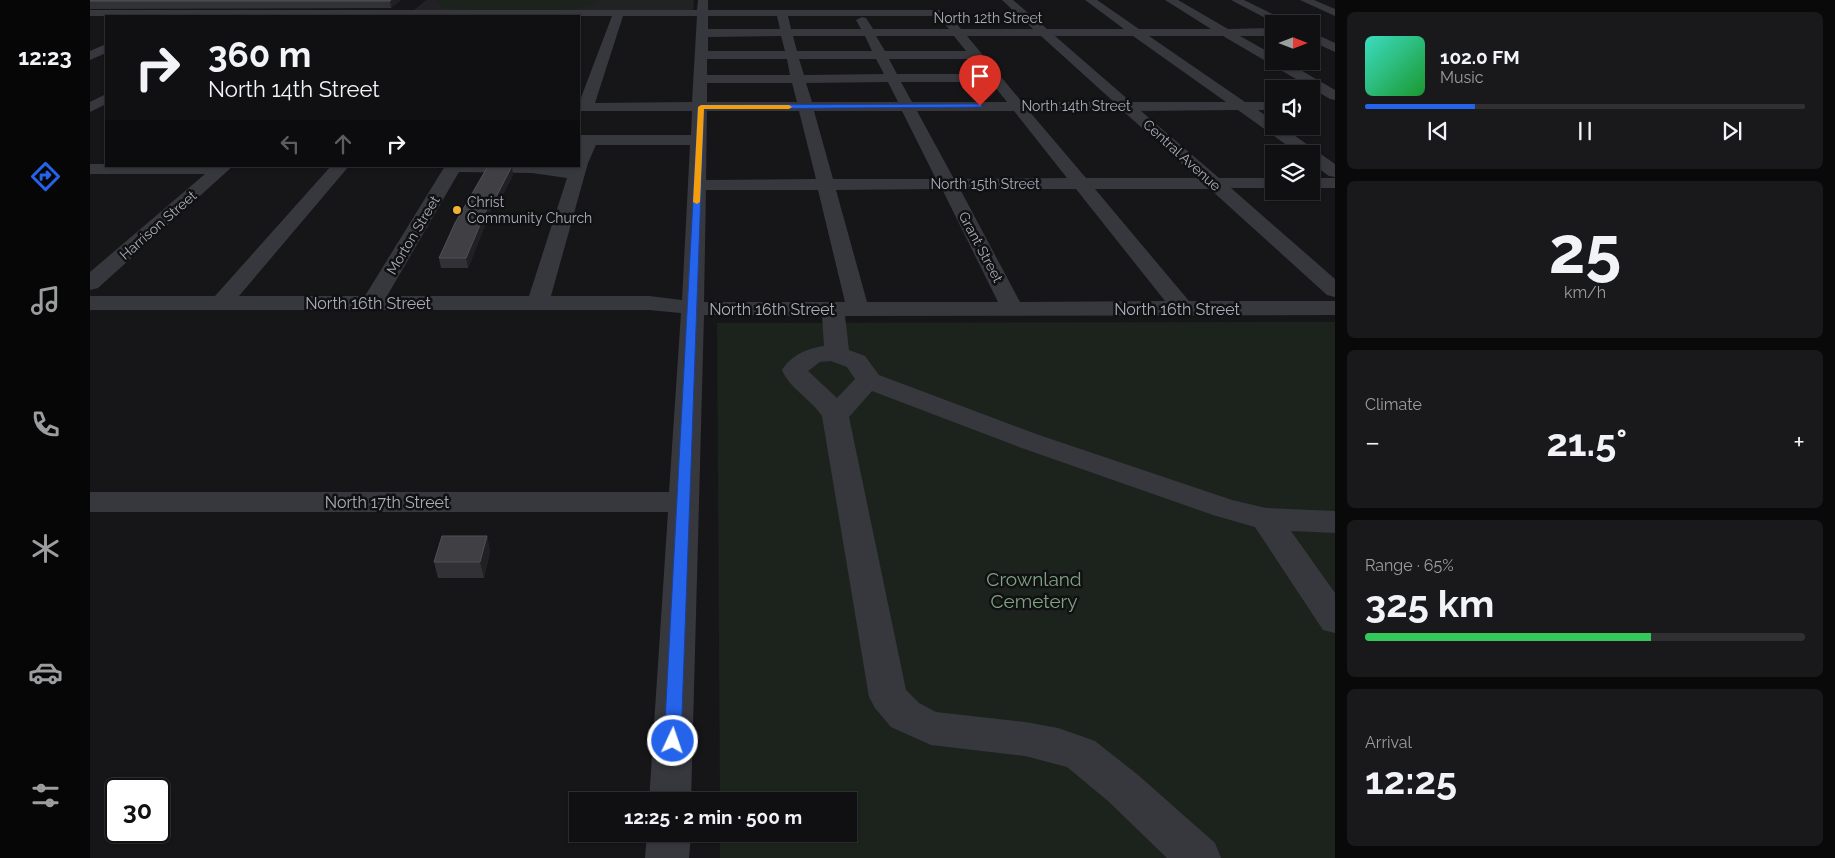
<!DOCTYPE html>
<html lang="en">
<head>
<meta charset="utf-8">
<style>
	:root { --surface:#101012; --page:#19191b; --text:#f1f3f6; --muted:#9c9d9f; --line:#303032; --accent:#2563eb }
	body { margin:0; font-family:Raleway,sans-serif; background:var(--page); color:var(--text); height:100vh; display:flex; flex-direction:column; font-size:19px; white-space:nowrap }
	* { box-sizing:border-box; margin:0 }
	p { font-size:16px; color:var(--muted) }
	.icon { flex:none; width:28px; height:28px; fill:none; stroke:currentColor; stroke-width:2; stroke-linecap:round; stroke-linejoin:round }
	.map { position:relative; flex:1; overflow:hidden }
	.sheet { display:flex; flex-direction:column; gap:12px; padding:12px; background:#09090a; width:500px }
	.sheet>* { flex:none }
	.banner { position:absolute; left:15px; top:15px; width:475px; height:152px; border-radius:0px; box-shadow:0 1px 4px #0004,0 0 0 1px var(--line); background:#101012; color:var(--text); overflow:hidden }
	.needle { width:32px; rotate:90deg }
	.tools { position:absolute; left:1175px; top:15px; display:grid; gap:10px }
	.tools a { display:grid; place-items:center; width:55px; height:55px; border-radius:0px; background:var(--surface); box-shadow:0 1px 4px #0004,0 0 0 1px var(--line); font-size:25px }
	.speed { position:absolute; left:15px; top:778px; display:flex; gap:10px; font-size:25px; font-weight:700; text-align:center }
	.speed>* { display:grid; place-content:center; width:65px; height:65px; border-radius:50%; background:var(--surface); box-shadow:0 1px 4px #0004,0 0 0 1px var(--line); line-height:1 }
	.speed .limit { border:2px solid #111; border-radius:8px; background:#fff; color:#111 }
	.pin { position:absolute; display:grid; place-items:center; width:42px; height:42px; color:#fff; margin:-51px -21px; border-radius:50% 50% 50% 0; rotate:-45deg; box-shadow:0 0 5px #0007 }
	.pin .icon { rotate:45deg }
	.me { position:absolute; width:55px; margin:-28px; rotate:3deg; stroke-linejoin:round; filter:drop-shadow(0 0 4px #0008) }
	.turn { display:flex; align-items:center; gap:18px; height:105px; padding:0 20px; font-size:22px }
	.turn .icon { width:65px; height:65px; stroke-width:2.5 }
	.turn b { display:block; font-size:35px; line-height:42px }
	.lanes { display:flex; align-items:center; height:48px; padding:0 20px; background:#0003; justify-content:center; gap:25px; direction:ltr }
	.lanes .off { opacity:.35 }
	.big { font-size:38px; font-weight:700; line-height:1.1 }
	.sheet .card { flex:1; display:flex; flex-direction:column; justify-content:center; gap:8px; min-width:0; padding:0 18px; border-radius:8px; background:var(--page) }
	.sheet .dial { align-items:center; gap:0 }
	.dial b { font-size:65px; line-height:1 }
	.song { display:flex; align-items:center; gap:15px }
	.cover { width:60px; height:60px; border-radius:8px; background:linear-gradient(135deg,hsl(170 70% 55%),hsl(130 70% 35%)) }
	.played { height:5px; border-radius:2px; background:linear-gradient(90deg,var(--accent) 25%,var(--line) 25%) }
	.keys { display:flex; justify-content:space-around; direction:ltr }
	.heat { display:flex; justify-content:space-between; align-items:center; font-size:28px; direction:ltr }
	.charge { height:8px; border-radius:4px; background:linear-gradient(90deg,#34c759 65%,var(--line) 0) }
	.trip { position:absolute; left:479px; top:792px; width:288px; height:50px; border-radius:0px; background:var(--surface); box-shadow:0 1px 4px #0004,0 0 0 1px var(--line); font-weight:700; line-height:50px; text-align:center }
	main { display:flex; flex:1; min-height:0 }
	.tab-bar { display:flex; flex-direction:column; width:90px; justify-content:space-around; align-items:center; background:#060607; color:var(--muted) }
	.tab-bar .icon { width:35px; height:35px }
	.tab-bar .current { color:var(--accent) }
	.tab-bar b { font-size:22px; color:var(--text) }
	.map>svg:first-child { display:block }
	.built { fill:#222225 }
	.green { fill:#1c231d }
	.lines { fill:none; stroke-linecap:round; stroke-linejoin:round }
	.minor { fill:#37383d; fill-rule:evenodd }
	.wall { fill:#323236 }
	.shaded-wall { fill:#212124 }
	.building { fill:#3f3f44; stroke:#4f5156 }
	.route { fill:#2563eb; stroke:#184099 }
	.slow { fill:#f59e0b }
	.poi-dot { fill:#f2b134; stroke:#111113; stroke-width:2 }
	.labels { text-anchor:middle; stroke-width:5; stroke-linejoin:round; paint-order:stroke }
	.far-street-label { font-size:14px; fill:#a8adb8; stroke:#111113 }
	.far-poi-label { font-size:14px; fill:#a8adb8; stroke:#111113; text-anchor:start }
	.street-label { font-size:16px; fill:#a8adb8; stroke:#111113 }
	.near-park-label { font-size:19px; fill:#7fa381; stroke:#111113 }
</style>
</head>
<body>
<main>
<nav class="tab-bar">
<b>12:23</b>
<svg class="icon current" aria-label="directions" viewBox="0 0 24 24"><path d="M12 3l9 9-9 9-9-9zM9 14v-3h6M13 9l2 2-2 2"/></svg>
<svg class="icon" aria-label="music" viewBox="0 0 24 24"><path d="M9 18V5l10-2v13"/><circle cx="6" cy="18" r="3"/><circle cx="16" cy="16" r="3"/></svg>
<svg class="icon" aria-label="phone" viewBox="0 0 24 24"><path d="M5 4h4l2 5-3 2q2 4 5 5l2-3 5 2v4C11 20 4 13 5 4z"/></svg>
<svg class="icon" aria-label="climate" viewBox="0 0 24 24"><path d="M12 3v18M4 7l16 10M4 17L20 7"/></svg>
<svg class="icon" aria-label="car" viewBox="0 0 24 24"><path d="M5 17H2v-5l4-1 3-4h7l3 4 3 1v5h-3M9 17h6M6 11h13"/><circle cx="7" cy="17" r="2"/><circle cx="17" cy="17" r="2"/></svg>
<svg class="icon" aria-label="filters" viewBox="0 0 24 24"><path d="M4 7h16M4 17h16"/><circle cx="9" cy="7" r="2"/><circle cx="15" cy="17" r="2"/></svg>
</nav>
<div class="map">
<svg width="1245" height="858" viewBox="0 0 1245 858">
	<rect width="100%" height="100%" fill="#161618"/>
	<path class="built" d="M 336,0 L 604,0 L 603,11 L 323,11 Z"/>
	<path class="green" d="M 346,0 L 510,0 C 487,17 387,11 357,8 L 349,5 Z
		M 1245,322 L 1245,858 L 630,858 L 630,834 L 758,834 L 758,801 L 630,801 L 627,323 Z"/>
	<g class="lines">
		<path class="minor" d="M 608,0 L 618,0 L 618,10 L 851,10 L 856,13 L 851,16 L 698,16 L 701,29 L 771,29 L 766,20 L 772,17 L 776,18 L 783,29 L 859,29 L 853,22 L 859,19 L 863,20 L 871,29 L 943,29 L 912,0 L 923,0 L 957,29 L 1034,29 L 995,0 L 1007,0 L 1049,29 L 1121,29 L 1075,0 L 1088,0 L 1138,29 L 1184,28 L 1184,36 L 1150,36 L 1184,55 L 1184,61 L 1195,61 L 1245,90 L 1245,100 L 1240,99 L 1133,36 L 1059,36 L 1155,102 L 1184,102 L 1184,110 L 1168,110 L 1184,122 L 1184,126 L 1191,126 L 1245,164 L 1245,177 L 1239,176 L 1221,163 L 1221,154 L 1209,154 L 1148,110 L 1051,111 L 1129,178 L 1184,178 L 1184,188 L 1141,188 L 1245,279 L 1245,297 L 1237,295 L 1120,189 L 1005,189 L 1099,301 L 1245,301 L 1245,315 L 755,316 L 759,350 L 775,356 L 789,375 L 949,435 L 1142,500 L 1176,508 L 1245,511 L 1245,533 L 1201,531 L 1245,593 L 1245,633 L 1233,630 L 1165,527 L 1123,515 L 929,447 L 782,391 L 759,417 L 816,690 L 829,703 L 846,712 L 935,722 L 968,728 L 1005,741 L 1048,775 L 1125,843 L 1131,858 L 1077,858 L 1018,801 L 977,767 L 935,756 L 841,745 L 801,727 L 785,708 L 779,697 L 732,416 C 721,399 700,389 692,370 C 703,354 716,349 734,346 L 732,316 L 614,315 L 601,801 L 559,801 L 578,512 L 0,512 L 0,492 L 579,492 L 591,313 L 559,310 L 0,310 L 0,296 L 125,296 L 241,166 L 259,166 L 149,296 L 275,296 L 355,166 L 489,166 L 489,135 L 601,135 L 602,111 L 489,111 L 489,103 L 522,16 L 0,16 L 0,10 L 607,10 ZM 533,16 L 607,16 L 602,102 L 505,103 ZM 618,16 L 687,16 L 690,29 L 618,29 ZM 691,36 L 695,51 L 618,51 L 618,37 ZM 703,36 L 775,36 L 782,51 L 707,51 ZM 786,36 L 864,36 L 876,51 L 795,51 ZM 877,36 L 951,36 L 1024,102 L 932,102 ZM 965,36 L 1043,36 L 1136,102 L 1041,102 ZM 617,59 L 697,59 L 700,75 L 617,75 ZM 709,59 L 786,59 L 794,74 L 714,75 ZM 799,59 L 882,59 L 894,74 L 807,74 ZM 798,82 L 808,102 L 722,102 L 716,83 ZM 811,82 L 901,82 L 917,102 L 822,102 ZM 617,83 L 702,83 L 707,102 L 617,102 ZM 617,111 L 709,111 L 726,179 L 616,180 ZM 724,111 L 812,111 L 846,179 L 743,179 ZM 827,111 L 924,111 L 977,178 L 864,179 ZM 939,111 L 1033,111 L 1108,178 L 996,178 ZM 506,145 L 600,145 L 592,300 L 559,296 L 461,296 L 498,163 ZM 369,172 L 442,173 L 477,178 L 439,296 L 297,296 ZM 852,189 L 908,302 L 777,302 L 746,190 ZM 870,189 L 986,189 L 1075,301 L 930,302 ZM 616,190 L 728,190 L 755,302 L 614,302 ZM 741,361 L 757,367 L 765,379 L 747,398 L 718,371 L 730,362 Z
			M 1141,0 L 1154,0 L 1203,24 L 1187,24 Z
			M 1210,0 L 1224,0 L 1245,9 L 1245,16 Z
			M 1221,32 L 1245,43 L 1245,52 L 1221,41 Z
			M 16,44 L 16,53 L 0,60 L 0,51 Z
			M 16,94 L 16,104 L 0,112 L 0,102 Z
			M 0,164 L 16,164 L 16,166 L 143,166 L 8,288 L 0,290 L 0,272 L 115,174 L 0,174 Z
			M 1221,178 L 1245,178 L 1245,188 L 1221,188 Z
			M 557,834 L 601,834 L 599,858 L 555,858 Z"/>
	</g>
	<path class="wall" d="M 0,0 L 311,0 L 301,8 L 0,9 Z
		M 398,166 L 423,175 L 406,208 L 402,208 L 378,268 L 351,268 L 349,258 Z
		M 397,536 L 400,552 L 394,578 L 348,578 L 344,562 Z"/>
	<path class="shaded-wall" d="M 301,0 L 311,0 L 301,8 L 300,1 Z
		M 422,166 L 423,175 L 406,208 L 405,199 Z
		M 401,199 L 402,208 L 378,268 L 376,258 Z
		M 397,536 L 400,552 L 394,578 L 390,562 Z"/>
	<path class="building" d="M 0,0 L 301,0 L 300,1 L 0,1 Z
		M 398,166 L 422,166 L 405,199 L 401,199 L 376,258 L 349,258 L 365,223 Z
		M 352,536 L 397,536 L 390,562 L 344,562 Z"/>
	<path class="route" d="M 890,104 L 893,107 L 614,109 L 591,741 L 589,746 L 583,749 L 577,746 L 574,741 L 608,107 L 611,105 Z"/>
	<path class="slow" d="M 611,105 L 699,105 L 702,107 L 699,109 L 614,109 L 610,202 L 607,204 L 603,202 L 608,107 Z"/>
	<circle class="poi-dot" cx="367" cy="210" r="5"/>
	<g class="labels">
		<g class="far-street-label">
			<text x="898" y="23">North 12th Street</text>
			<text x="986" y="111">North 14th Street</text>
			<text transform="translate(1092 155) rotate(42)" y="5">Central Avenue</text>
			<text x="895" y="189">North 15th Street</text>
			<text transform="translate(68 225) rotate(-41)" y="5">Harrison Street</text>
			<text transform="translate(323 235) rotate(-59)" y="5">Morton Street</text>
			<text transform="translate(891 247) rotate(62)" y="5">Grant Street</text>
		</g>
		<g class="far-poi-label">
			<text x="377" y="207">Christ<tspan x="377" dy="16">Community Church</tspan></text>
		</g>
		<g class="street-label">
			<text x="278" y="309">North 16th Street</text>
			<text x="682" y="315">North 16th Street</text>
			<text x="1087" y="315">North 16th Street</text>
			<text x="297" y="508">North 17th Street</text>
		</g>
		<g class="near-park-label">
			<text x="944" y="586">Crownland<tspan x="944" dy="22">Cemetery</tspan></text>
		</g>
	</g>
</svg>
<div class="tools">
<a><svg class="needle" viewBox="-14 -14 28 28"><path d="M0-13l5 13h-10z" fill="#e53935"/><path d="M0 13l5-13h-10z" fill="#9c9d9f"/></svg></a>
<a><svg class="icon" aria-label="sound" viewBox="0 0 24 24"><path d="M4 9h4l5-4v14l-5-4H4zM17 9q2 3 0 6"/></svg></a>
<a><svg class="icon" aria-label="layers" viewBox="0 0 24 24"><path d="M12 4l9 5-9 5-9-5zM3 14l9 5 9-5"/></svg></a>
</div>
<div class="speed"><div class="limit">30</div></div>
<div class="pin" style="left:890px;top:106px;background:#d93025"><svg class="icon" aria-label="arrive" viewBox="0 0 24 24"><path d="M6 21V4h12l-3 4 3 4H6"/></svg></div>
<svg class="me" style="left:583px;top:741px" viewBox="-20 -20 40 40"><circle r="17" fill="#2563eb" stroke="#fff" stroke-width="3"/><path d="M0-11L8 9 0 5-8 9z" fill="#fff"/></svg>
<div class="trip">12:25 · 2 min · 500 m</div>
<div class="banner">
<div class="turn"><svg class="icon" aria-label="right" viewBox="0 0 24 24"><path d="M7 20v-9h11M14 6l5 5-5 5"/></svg><div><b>360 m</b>North 14th Street</div></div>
<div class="lanes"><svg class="icon off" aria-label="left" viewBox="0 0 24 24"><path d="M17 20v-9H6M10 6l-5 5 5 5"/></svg><svg class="icon off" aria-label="ahead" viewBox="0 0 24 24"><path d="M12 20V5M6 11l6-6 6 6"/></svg><svg class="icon" aria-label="right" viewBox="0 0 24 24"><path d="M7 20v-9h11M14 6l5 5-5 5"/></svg></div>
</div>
</div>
<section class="sheet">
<div class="card">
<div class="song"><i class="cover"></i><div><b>102.0 FM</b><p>Music</p></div></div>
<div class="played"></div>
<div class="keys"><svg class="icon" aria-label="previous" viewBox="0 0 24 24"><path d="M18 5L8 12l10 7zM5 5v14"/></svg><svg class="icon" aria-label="pause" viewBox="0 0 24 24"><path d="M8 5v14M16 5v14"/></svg><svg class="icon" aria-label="next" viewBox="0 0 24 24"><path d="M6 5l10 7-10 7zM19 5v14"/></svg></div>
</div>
<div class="card dial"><b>25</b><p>km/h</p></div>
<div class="card"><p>Climate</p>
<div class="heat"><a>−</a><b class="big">21.5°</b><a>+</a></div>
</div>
<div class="card"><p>Range · 65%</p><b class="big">325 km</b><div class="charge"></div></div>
<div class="card"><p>Arrival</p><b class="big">12:25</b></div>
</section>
</main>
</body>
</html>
